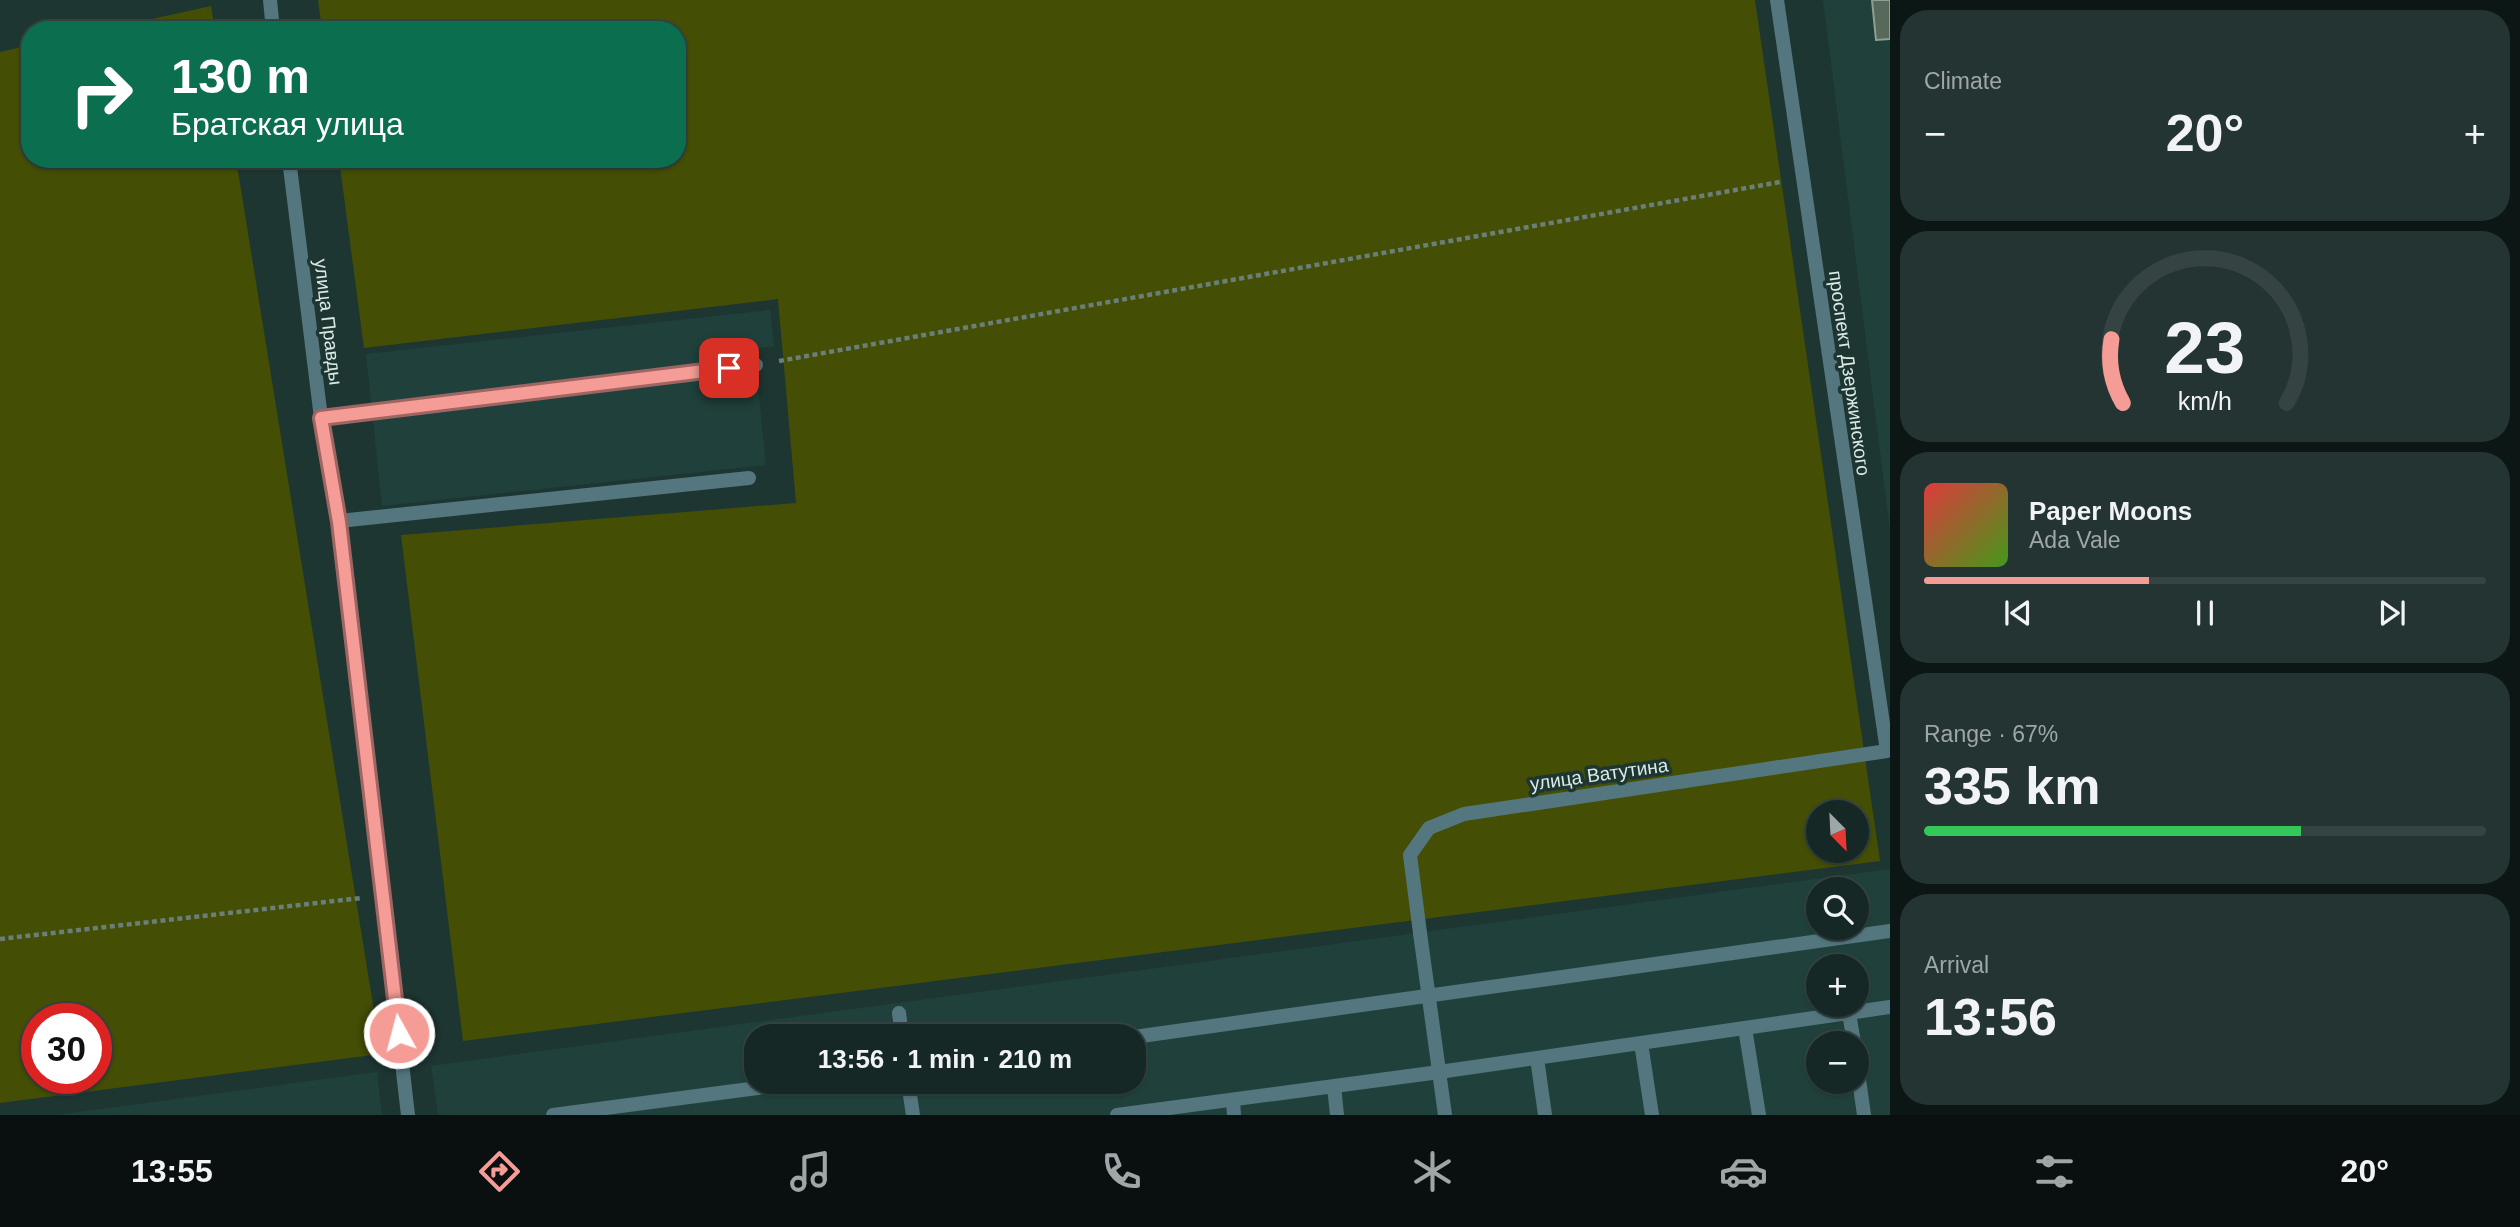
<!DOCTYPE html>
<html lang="en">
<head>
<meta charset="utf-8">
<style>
	:root { --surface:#162826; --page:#233432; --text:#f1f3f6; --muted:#9ea6a7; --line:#354443; --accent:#f59c96 }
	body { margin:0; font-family:Helvetica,sans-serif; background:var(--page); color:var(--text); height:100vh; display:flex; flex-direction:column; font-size:26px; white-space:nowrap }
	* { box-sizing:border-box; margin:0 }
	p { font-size:23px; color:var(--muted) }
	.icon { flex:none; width:38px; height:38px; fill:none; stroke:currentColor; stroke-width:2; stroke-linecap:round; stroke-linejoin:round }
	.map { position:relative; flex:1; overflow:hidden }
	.drawer { display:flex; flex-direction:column; gap:10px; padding:10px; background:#0c1615; width:630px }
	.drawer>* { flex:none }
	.top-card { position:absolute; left:21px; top:21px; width:665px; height:147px; border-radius:28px; box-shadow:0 2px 5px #0004,0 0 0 2px var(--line); background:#0b6e4f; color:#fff; overflow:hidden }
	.needle { width:46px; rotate:156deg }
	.controls { position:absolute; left:1806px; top:800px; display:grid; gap:14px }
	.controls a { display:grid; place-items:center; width:63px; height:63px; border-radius:50%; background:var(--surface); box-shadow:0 2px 5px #0004,0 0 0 2px var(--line); font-size:35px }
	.speed { position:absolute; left:21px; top:1003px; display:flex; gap:14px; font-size:35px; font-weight:700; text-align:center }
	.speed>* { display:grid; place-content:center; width:91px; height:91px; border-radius:50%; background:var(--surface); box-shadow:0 2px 5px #0004,0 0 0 2px var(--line); line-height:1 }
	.speed .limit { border:10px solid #d22; background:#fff; color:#111 }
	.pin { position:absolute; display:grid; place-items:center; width:60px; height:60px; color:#fff; margin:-30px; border-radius:14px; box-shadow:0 4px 10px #0006 }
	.me { position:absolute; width:77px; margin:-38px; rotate:353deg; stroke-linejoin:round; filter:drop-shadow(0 0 5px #0008) }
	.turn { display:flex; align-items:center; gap:24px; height:147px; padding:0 35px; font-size:32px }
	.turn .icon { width:91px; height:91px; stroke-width:2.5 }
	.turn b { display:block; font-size:49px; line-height:60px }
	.big { font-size:52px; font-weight:600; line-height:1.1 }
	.drawer .tile { flex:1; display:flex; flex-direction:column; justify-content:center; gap:10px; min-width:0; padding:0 24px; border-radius:28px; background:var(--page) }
	.drawer .dial { align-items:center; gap:0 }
	.dial svg { height:182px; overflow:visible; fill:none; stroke:var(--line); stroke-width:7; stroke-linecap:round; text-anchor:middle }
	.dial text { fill:var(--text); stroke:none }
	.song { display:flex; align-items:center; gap:21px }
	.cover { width:84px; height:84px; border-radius:10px; background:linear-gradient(135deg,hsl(0 70% 55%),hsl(100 70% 35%)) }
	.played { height:7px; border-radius:4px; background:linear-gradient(90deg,var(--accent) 40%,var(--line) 40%) }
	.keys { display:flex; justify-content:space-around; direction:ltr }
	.heat { display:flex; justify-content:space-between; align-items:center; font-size:38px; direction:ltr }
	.charge { height:10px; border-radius:5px; background:linear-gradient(90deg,#34c759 67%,var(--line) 0) }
	.trip { position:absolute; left:744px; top:1024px; width:402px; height:70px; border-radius:28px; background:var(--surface); box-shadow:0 2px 5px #0004,0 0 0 2px var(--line); font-weight:600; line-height:70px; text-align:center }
	.tab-bar { display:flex; height:112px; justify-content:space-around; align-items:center; background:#09100f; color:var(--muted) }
	.tab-bar .icon { width:49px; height:49px }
	.tab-bar .current { color:var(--accent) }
	.tab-bar b { font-size:32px; color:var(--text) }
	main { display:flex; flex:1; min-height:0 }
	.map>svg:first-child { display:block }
	.built { fill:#20413b; fill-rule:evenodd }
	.green { fill:#444e04; fill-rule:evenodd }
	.building { fill:#57695a; stroke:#8ea191; stroke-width:2 }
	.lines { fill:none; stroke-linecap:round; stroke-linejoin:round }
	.path { stroke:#6a7e7a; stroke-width:4.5; stroke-dasharray:5 3.5; stroke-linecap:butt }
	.lane { stroke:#54777f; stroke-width:14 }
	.street { stroke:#54777f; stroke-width:14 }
	.route-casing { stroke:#9f6562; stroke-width:18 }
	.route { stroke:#f59c96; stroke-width:12 }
	.labels { text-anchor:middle; stroke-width:7; stroke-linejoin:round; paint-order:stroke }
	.street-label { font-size:19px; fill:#dbeae6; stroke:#1e3632 }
</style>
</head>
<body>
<main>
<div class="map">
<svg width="1890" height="1115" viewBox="0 0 1890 1115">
	<rect width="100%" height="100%" fill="#1e3632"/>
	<path class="built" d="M 1823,0 L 1890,0 L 1890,530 Z
		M 770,310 L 774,346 L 754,349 L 766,465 L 382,506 L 366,354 Z
		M 1890,869 L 1890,1115 L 438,1115 L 431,1066 ZM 1818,889 L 1857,889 L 1857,928 L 1818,928 ZM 1818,966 L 1857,966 L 1857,1004 L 1818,1004 ZM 756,1036 L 1134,1036 L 1134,1082 L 756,1082 ZM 1818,1043 L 1857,1043 L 1857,1082 L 1818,1082 Z
		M 377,1072 L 382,1115 L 57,1115 Z"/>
	<path class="green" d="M 318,0 L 1755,0 L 1880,861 L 463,1041 L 401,535 L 796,503 L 778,299 L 364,348 L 339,159 L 677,159 L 677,30 L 322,30 ZM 1818,812 L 1857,812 L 1857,850 L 1818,850 Z
		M 211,6 L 215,30 L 101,30 L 102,30 Z
		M 30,45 L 30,159 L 236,159 L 381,1054 L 0,1103 L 0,52 ZM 37,1018 L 96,1018 L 96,1078 L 37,1078 Z"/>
	<path class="building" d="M 1872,0 L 1890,0 L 1890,39 L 1876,40 Z"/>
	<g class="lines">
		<path class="path" d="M 779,361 L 1780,182
			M 0,939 L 361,898"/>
		<path class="lane" d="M 339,521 L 749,478
			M 1420,933 L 1445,1115
			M 899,1013 L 902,1036
			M 1849,1013 L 1854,1043
			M 1745,1028 L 1759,1115
			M 1134,1037 L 1890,931
			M 1641,1043 L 1652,1115
			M 1537,1058 L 1545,1115
			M 1857,1065 L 1864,1115
			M 908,1082 L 913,1115
			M 1334,1086 L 1337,1115
			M 1233,1100 L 1234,1115
			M 553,1115 L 803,1082
			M 1117,1115 L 1439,1072 L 1890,1007"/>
		<path class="street" d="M 270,0 L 273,30
			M 289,159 L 321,418 L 339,521 L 408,1115
			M 321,418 L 756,365
			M 1420,933 L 1410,855 L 1429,828 L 1464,814 L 1887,751 L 1777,0"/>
	</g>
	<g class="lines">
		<defs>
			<path id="route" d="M 399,1033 L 339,522 L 321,418 L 729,368"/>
		</defs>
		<use href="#route" class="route-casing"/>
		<use href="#route" class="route"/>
	</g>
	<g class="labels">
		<g class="street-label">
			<text transform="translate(329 322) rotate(83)" y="7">улица Правды</text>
			<text transform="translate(1850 373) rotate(82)" y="7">проспект Дзержинского</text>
			<text transform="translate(1599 774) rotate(-8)" y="7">улица Ватутина</text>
		</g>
	</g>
</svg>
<div class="controls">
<a><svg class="needle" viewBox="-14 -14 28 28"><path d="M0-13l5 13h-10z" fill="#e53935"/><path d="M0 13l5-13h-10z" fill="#9ea6a7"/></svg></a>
<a><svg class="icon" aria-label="search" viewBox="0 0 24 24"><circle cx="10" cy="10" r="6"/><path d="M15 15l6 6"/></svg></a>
<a>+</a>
<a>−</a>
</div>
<div class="speed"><div class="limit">30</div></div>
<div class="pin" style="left:729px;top:368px;background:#d93025"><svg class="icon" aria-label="arrive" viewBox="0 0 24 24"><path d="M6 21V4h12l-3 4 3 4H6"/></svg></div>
<svg class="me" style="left:399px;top:1033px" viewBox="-20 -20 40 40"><circle r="17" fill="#f59c96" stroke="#fff" stroke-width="3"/><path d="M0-11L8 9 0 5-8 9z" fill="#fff"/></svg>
<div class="trip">13:56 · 1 min · 210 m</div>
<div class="top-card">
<div class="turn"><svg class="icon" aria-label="right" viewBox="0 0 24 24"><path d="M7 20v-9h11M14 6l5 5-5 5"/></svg><div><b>130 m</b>Братская улица</div></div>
</div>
</div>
<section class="drawer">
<div class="tile"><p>Climate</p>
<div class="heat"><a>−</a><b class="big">20°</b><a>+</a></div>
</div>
<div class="tile dial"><svg viewBox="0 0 100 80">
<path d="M14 69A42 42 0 1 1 86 69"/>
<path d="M14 69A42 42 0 0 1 9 41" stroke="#f59c96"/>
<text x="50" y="56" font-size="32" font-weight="700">23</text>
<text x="50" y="72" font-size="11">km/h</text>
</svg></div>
<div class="tile">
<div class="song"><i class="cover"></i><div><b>Paper Moons</b><p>Ada Vale</p></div></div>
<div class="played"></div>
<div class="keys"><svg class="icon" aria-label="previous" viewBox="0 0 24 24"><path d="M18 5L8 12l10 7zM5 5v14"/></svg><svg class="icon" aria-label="pause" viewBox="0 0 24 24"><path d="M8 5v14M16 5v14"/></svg><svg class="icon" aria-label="next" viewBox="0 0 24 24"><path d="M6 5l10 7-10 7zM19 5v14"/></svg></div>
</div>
<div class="tile"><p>Range · 67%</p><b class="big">335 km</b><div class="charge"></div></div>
<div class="tile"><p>Arrival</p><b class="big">13:56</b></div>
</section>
</main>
<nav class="tab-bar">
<b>13:55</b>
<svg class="icon current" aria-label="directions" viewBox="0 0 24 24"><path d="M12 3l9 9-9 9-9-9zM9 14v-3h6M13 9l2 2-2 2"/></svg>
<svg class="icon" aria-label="music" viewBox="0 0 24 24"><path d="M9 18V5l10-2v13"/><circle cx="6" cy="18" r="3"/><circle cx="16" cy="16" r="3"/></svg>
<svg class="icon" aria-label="phone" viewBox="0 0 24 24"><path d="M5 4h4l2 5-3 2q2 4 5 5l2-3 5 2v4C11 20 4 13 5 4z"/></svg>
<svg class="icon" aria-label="climate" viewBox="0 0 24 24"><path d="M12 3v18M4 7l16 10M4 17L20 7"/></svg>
<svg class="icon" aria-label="car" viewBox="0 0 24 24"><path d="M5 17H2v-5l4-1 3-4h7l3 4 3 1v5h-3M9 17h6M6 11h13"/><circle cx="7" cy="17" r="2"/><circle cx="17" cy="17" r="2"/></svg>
<svg class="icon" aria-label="filters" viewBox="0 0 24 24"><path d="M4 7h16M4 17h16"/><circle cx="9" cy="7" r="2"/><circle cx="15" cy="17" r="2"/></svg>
<b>20°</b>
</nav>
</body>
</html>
